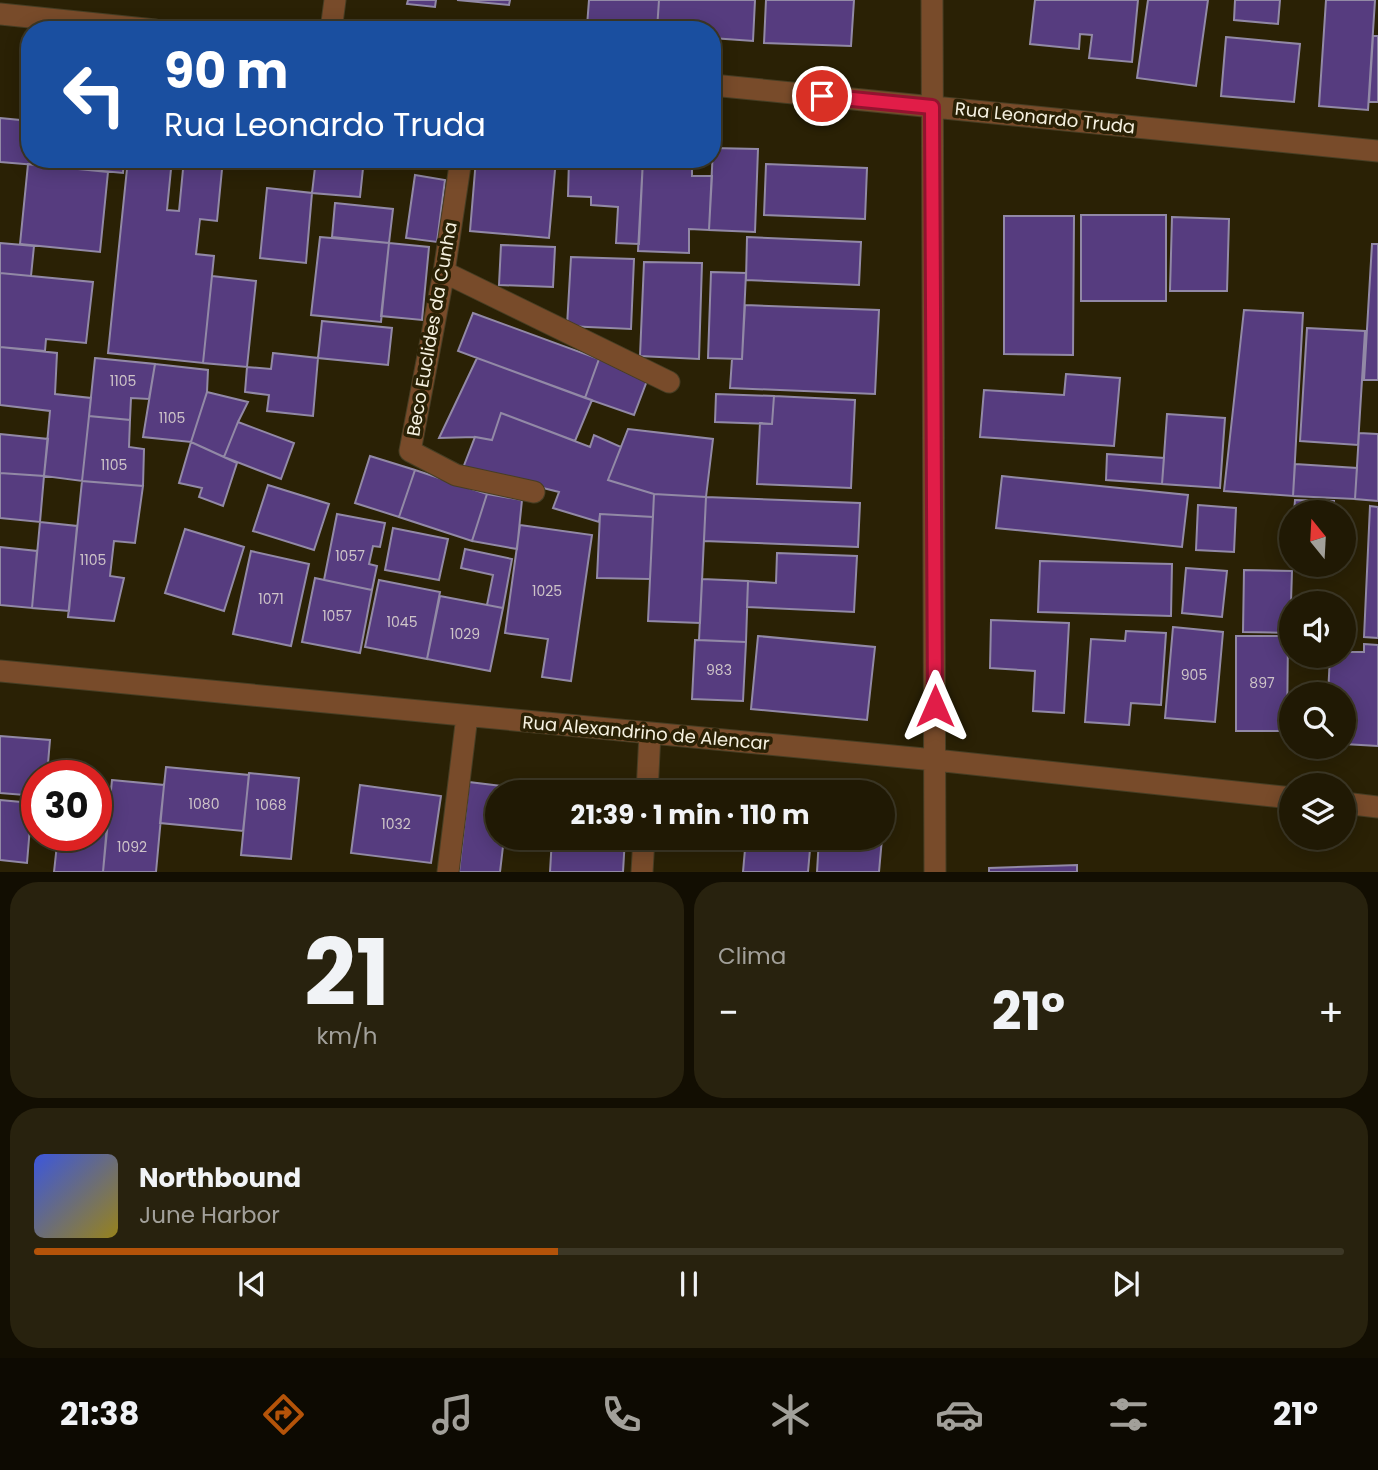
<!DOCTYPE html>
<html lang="pt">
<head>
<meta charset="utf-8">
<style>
	:root { --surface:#201904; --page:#28220e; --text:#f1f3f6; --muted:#a2a09a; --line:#3d3826; --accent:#b45309 }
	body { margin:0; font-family:Poppins,sans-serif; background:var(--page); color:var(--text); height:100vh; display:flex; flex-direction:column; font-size:26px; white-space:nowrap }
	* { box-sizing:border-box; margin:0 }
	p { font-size:23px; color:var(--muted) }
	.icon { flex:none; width:38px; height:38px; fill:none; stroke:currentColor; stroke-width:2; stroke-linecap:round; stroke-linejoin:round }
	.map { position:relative; height:872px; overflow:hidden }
	.sheet { display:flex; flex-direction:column; gap:10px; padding:10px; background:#120e02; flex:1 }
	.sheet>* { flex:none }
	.banner { position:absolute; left:21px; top:21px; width:700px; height:147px; border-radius:28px; box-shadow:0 4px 18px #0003,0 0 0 2px var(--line); background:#1a4fa0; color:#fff; overflow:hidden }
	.needle { width:46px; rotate:342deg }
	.buttons { position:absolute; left:1279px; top:500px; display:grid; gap:14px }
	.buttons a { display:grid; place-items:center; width:77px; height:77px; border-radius:50%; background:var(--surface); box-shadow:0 4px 18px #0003,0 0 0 2px var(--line); font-size:35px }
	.speed { position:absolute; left:21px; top:760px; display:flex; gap:14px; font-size:35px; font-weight:700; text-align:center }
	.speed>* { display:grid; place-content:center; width:91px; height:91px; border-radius:50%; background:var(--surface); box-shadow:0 4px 18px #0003,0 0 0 2px var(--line); line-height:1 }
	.speed .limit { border:10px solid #d22; background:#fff; color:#111 }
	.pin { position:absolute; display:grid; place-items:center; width:60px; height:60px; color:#fff; margin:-30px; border:4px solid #fff; border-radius:50%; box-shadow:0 2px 7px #0007 }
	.me { position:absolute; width:77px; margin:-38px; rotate:0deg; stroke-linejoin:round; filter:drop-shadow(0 0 5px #0008) }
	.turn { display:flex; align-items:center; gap:24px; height:147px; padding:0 28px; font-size:32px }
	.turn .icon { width:91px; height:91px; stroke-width:2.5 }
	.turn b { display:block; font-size:49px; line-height:60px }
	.big { font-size:52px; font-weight:700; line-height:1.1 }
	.sheet .widget { flex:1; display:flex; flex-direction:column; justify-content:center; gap:10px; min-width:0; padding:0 24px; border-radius:28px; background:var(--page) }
	.sheet .dial { align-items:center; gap:0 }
	.dial b { font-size:91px; line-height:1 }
	.song { display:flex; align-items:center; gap:21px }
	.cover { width:84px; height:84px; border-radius:10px; background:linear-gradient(135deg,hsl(230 70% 55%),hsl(50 70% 35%)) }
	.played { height:7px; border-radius:4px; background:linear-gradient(90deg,var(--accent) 40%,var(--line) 40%) }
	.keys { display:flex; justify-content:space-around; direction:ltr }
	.heat { display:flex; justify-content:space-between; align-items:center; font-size:38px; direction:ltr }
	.sheet .tiles { flex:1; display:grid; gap:10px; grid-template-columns:1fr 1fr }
	.widget:last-child { grid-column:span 2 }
	.trip { position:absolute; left:485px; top:780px; width:410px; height:70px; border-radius:35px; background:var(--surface); box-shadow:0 4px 18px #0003,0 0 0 2px var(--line); font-weight:700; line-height:70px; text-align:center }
	.menu { display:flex; height:112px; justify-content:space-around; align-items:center; background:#0d0a02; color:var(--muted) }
	.menu .icon { width:49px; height:49px }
	.menu .current { color:var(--accent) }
	.menu b { font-size:32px; color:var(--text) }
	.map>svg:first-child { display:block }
	.building { fill:#563c7f; stroke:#9289a6; stroke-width:2 }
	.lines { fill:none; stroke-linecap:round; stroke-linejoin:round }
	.minor-casing { stroke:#473e24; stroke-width:23 }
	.minor { stroke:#784b2a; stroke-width:21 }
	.route-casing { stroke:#92132f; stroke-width:18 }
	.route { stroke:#e11d48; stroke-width:12 }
	.labels { text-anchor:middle; stroke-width:7; stroke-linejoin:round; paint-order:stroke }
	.number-label { font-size:14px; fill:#cec4c8 }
	.street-label { font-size:18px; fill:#f6f1e0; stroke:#2a2105 }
</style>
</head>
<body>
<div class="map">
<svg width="1378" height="872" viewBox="0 0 1378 872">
	<rect width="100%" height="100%" fill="#2a2105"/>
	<path class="building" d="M 408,0 L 436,0 L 435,7 L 407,4 Z
		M 457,0 L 510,0 L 509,5 Z
		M 589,0 L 659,0 L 657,30 L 607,30 L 607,26 L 587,26 Z
		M 659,0 L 755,0 L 753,41 L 712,38 L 712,30 L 657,30 Z
		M 766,0 L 854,0 L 851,46 L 764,43 Z
		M 1035,0 L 1138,0 L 1132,62 L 1089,58 L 1092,35 L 1080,34 L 1079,49 L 1030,44 Z
		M 1148,0 L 1208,0 L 1196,86 L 1137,78 Z
		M 1235,0 L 1280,0 L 1278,24 L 1234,20 Z
		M 1326,0 L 1375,0 L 1368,110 L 1319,106 Z
		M 1373,36 L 1378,36 L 1378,102 L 1369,102 Z
		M 1226,37 L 1300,44 L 1294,102 L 1221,96 Z
		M 0,118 L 30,121 L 30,159 L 73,159 L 72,168 L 0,162 Z
		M 713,148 L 758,149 L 755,232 L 709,230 Z
		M 73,159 L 124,159 L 123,173 L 72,168 Z
		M 128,159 L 172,159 L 167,210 L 179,211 L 184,159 L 223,159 L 217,221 L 200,219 L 196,254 L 214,256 L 203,363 L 108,353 Z
		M 316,159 L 364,159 L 360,197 L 312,193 Z
		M 476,159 L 556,159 L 549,238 L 470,231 Z
		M 569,159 L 643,159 L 639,244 L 616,243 L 618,207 L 591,205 L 591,197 L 568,196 Z
		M 643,159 L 692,159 L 692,176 L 712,176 L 709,230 L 689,229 L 689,253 L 638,251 Z
		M 28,164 L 108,172 L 100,252 L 20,244 Z
		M 766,164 L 867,168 L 865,219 L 764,215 Z
		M 415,175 L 445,180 L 437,242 L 406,238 Z
		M 267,188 L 312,193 L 306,263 L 260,258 Z
		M 335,203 L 393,209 L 389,243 L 332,237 Z
		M 1081,215 L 1166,215 L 1166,301 L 1081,301 Z
		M 1004,216 L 1074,216 L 1073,355 L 1004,354 Z
		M 1172,217 L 1229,219 L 1227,291 L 1170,291 Z
		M 320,237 L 389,243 L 381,322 L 311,315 Z
		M 747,237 L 861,242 L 859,285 L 746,280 Z
		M 0,243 L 34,246 L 31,276 L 0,273 Z
		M 389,243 L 429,247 L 422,320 L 381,316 Z
		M 1372,244 L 1378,244 L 1378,380 L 1364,380 Z
		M 501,245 L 555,247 L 553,287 L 499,285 Z
		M 571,257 L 634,259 L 631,329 L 567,326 Z
		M 644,262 L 702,263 L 699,359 L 640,356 Z
		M 711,272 L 746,273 L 742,359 L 708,358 Z
		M 0,273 L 93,282 L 86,343 L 46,339 L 45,351 L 0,347 Z
		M 212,276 L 256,281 L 247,367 L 203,363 Z
		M 745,305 L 879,310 L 875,394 L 730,388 L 732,359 L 742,359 Z
		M 1244,310 L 1303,313 L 1293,496 L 1224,491 Z
		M 473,313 L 599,359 L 585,398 L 458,351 Z
		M 322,321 L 392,328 L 388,365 L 318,358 Z
		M 1307,328 L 1365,331 L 1358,445 L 1300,441 Z
		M 0,347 L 57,353 L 55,394 L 91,398 L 82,481 L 44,476 L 50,411 L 0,405 Z
		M 273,353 L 318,358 L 313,416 L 267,411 L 269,395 L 245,392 L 247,367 L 271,369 Z
		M 95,358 L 155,364 L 149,399 L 131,398 L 130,420 L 89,416 Z
		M 477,358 L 592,400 L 575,441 L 501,413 L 492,440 L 475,437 L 439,438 Z
		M 599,359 L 648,378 L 634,415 L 585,398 Z
		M 155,364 L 208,370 L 207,392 L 191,442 L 143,437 Z
		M 1066,374 L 1120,378 L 1114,446 L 980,437 L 984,390 L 1064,395 Z
		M 207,392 L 248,402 L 238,422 L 224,457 L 191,442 Z
		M 716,394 L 774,396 L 772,424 L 715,422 Z
		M 774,396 L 855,400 L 851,488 L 757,484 L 760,423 L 772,424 Z
		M 501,413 L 590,447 L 594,435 L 621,447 L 608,480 L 654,494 L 653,517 L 600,514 L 599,522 L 553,508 L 559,492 L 463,468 L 475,437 L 492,440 Z
		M 1167,414 L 1225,418 L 1220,488 L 1162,484 Z
		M 89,416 L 130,420 L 129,447 L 144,449 L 143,486 L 82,481 Z
		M 238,422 L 294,443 L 281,479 L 224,457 Z
		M 628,429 L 713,439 L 706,497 L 654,494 L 608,480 Z
		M 1359,433 L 1378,434 L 1378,501 L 1355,499 Z
		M 0,434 L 48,439 L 44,476 L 0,473 Z
		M 191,442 L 237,463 L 223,506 L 199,497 L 202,488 L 179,483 Z
		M 1107,454 L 1164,458 L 1162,484 L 1106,480 Z
		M 370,456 L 415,470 L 399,517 L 355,503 Z
		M 1295,464 L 1357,468 L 1355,499 L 1293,496 Z
		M 415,470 L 487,494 L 472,541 L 399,517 Z
		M 0,473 L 44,476 L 40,522 L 0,518 Z
		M 1002,476 L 1188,495 L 1182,547 L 996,528 Z
		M 82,481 L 143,486 L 135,543 L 114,541 L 110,576 L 124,578 L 114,621 L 68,617 Z
		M 268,485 L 329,504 L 314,550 L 253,531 Z
		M 487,494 L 522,500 L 517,549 L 472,541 Z
		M 654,494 L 706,497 L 700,623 L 648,621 Z
		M 706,497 L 860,503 L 858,547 L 704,541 Z
		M 1295,500 L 1334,501 L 1333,513 L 1294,513 Z
		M 1198,505 L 1236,508 L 1234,552 L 1196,550 Z
		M 1370,506 L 1378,507 L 1378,638 L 1364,637 Z
		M 337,514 L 385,523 L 380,547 L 373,546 L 369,564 L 377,566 L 372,590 L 324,580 Z
		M 600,514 L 653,517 L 650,579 L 597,578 Z
		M 40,522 L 77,526 L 69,611 L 32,608 Z
		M 520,525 L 592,535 L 571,681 L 542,677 L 548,639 L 505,633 Z
		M 393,528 L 448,539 L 439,580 L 385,570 Z
		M 185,529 L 244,547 L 224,611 L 165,593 Z
		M 0,547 L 37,551 L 32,608 L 0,605 Z
		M 465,549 L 512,559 L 503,608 L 487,605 L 493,575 L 461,568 Z
		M 251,551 L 309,564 L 291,646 L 233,634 Z
		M 777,553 L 857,556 L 854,612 L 747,607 L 748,581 L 776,583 Z
		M 1040,561 L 1172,564 L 1171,616 L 1038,612 Z
		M 1186,568 L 1227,571 L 1222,617 L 1182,613 Z
		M 1244,570 L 1292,571 L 1290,633 L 1243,632 Z
		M 315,578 L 372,590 L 360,653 L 302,642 Z
		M 702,579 L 748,581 L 746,642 L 699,640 Z
		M 379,580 L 440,592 L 427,659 L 365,647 Z
		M 440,596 L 503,608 L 490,671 L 427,659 Z
		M 991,620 L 1069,623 L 1064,713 L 1033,711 L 1035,671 L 990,668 Z
		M 1173,627 L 1223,632 L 1215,722 L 1165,718 Z
		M 1126,631 L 1166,633 L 1161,705 L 1131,703 L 1129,725 L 1085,722 L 1091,639 L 1125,641 Z
		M 758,636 L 875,647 L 867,720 L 751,709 Z
		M 1236,636 L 1288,636 L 1287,731 L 1236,731 Z
		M 695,640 L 746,642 L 743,701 L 692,699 Z
		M 1364,644 L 1378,645 L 1378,746 L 1344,744 L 1344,695 L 1328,695 L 1330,656 L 1344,656 L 1344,652 L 1364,652 Z
		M 0,736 L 50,740 L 47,775 L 37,775 L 37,796 L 0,793 Z
		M 166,767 L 249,775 L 243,831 L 160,823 Z
		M 249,773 L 299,778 L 291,859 L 241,855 Z
		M 112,780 L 164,785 L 156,872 L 103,872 Z
		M 469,782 L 510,787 L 509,793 L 497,793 L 497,838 L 504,838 L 500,872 L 459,872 Z
		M 360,785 L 441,796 L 431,863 L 351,853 Z
		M 0,800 L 32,803 L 27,863 L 0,860 Z
		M 96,811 L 108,812 L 103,872 L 54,872 L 58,835 L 96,835 Z
		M 552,838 L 625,838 L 623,872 L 550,872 Z
		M 746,838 L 811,838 L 808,872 L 743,872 Z
		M 819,838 L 882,838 L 879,872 L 817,872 Z
		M 1077,865 L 1077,872 L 989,872 L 989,868 Z"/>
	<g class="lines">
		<defs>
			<path id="minor" d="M 932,0 L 935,872
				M 0,14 L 155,30
				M 331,30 L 335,0
				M 712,85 L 1378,151
				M 461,159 L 444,272 L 410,451 L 456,475 L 534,492
				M 444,272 L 669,382
				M 0,671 L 935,760 L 1292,798
				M 647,793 L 650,733
				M 1344,803 L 1378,807
				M 448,872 L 467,716
				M 642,872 L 644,838"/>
		</defs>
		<use href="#minor" class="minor-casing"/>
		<use href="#minor" class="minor"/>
	</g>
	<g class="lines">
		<defs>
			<path id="route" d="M 822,96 L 932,107 L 935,706"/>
		</defs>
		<use href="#route" class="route-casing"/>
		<use href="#route" class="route"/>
	</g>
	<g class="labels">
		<g class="number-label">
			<text x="123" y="386">1105</text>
			<text x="172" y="423">1105</text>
			<text x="114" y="470">1105</text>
			<text x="350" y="561">1057</text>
			<text x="93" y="565">1105</text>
			<text x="547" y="596">1025</text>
			<text x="271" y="604">1071</text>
			<text x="337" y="621">1057</text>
			<text x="402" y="627">1045</text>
			<text x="465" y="639">1029</text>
			<text x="719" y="675">983</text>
			<text x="1194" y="680">905</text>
			<text x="1262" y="688">897</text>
			<text x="204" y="809">1080</text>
			<text x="271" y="810">1068</text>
			<text x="396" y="829">1032</text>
			<text x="132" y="852">1092</text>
		</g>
		<g class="street-label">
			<text transform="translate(1045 118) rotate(6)" y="6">Rua Leonardo Truda</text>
			<text transform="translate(432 329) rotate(-80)" y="6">Beco Euclides da Cunha</text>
			<text transform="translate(646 733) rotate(5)" y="6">Rua Alexandrino de Alencar</text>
		</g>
	</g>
</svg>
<div class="buttons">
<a><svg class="needle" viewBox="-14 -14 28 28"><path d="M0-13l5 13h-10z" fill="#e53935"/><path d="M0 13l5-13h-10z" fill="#a2a09a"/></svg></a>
<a><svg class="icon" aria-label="sound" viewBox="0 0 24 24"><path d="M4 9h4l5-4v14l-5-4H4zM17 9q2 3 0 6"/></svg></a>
<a><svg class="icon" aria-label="search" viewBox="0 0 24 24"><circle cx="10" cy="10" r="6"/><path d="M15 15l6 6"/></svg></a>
<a><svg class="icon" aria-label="layers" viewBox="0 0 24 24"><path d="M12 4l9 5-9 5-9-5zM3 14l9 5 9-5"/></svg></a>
</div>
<div class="speed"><div class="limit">30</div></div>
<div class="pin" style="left:822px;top:96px;background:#d93025"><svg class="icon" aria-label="arrive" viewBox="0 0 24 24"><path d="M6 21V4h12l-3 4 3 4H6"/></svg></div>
<svg class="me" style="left:935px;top:706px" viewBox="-20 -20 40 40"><path d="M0-17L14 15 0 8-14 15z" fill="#e11d48" stroke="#fff" stroke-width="4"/></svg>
<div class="trip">21:39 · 1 min · 110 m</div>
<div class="banner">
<div class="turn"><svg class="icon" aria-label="left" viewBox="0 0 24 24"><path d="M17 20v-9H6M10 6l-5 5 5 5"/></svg><div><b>90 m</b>Rua Leonardo Truda</div></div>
</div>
</div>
<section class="sheet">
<div class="tiles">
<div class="widget dial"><b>21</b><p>km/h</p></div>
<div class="widget"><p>Clima</p>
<div class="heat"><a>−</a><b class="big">21°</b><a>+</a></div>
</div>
<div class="widget">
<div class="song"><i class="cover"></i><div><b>Northbound</b><p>June Harbor</p></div></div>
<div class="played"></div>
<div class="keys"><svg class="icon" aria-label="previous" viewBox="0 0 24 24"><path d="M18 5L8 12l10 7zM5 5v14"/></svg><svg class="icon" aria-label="pause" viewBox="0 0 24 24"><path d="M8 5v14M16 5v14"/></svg><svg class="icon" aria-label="next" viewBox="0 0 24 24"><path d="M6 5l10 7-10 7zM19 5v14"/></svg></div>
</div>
</div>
</section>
<nav class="menu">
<b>21:38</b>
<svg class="icon current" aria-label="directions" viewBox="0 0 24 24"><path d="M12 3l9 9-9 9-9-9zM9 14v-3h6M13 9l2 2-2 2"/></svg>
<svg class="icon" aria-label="music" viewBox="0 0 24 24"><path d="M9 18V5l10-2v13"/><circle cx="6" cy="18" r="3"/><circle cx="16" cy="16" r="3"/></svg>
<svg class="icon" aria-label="phone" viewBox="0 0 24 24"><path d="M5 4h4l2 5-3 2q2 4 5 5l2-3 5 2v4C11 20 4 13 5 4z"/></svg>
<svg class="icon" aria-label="climate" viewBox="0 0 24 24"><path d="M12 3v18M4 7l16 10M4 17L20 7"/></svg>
<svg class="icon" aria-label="car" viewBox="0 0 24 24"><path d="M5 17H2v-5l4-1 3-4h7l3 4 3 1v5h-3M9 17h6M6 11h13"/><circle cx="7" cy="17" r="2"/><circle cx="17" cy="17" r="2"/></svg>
<svg class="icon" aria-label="filters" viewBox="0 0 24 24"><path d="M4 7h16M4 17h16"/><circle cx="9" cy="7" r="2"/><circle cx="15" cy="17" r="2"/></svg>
<b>21°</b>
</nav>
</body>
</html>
